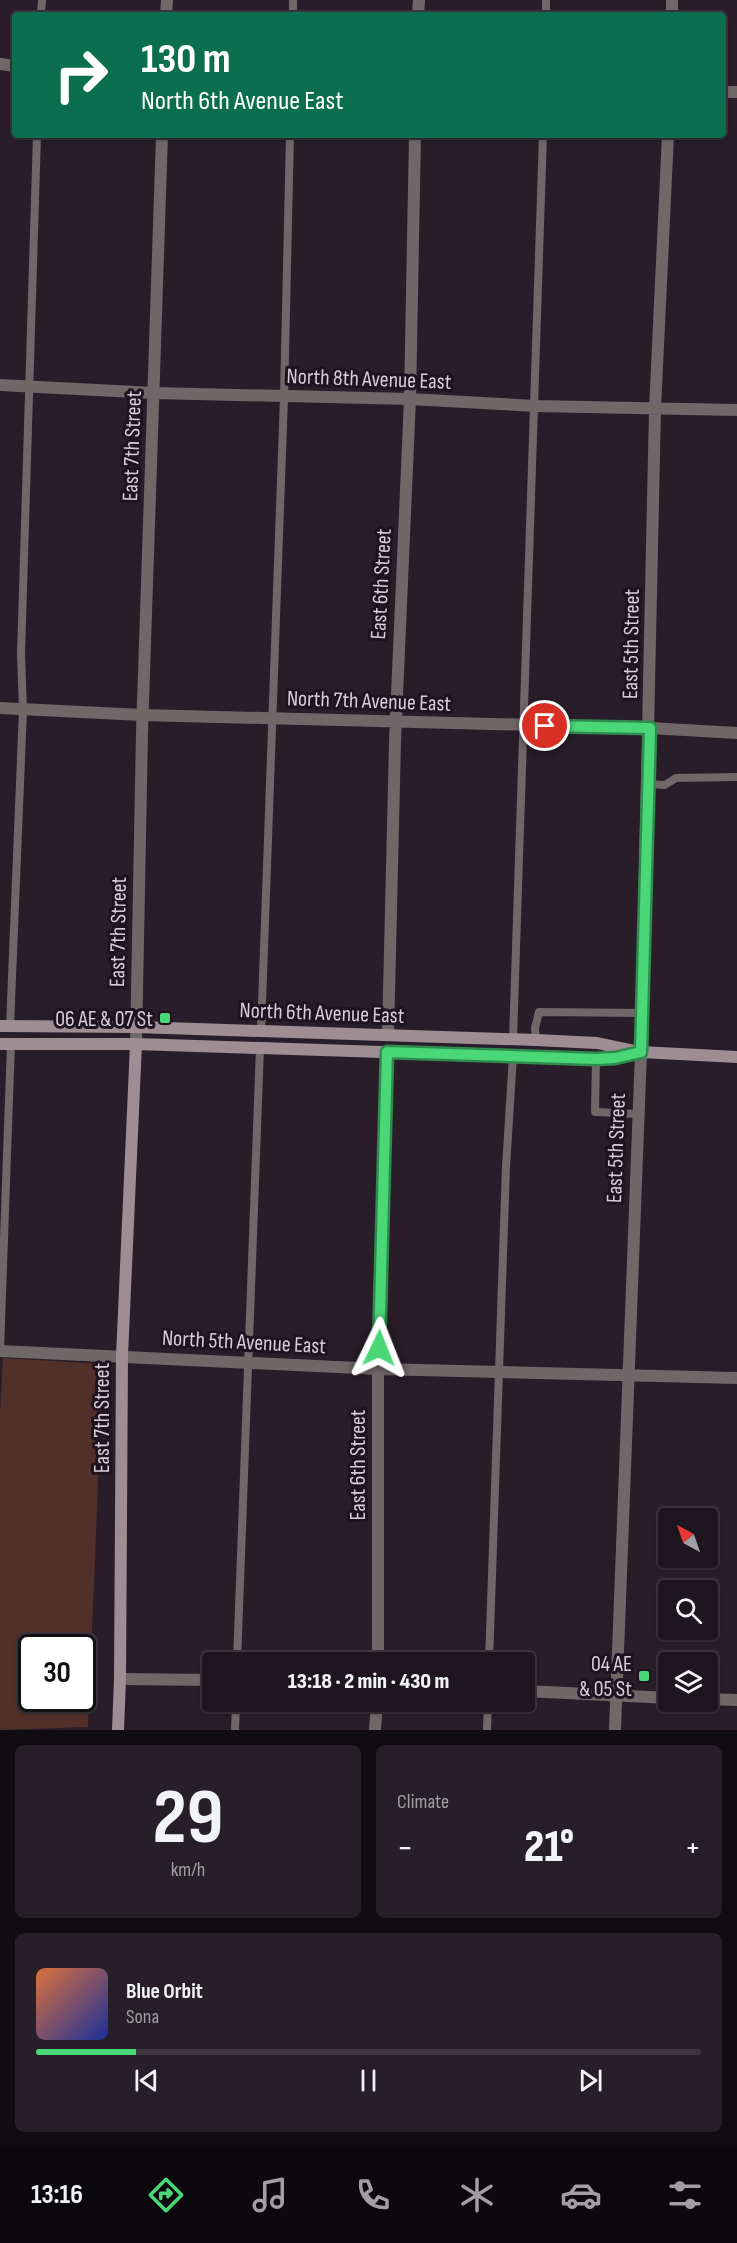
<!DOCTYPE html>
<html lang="en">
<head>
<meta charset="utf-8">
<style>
	:root { --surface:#1e161f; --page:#261f28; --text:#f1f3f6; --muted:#a19fa4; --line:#3c353d; --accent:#49d778 }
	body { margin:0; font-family:"Sofia Sans Condensed",sans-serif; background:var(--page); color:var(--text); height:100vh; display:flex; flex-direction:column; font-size:22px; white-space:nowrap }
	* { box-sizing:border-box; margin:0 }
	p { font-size:20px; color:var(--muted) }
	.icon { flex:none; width:33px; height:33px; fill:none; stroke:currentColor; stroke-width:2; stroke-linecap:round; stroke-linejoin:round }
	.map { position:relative; height:1730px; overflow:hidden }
	.drawer { display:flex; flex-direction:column; gap:15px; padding:15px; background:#100c11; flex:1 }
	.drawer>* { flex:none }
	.banner { position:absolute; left:12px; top:12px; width:714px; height:126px; border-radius:6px; box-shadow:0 2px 4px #0004,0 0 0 2px var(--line); background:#0b6e4f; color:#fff; overflow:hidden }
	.needle { width:39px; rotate:320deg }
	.fabs { position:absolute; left:658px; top:1508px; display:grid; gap:12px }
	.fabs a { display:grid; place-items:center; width:60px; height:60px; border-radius:6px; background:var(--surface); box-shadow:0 2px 4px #0004,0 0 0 2px var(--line); font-size:30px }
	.speed { position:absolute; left:18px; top:1634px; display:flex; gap:12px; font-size:30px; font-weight:700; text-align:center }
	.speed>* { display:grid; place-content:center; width:78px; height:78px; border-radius:50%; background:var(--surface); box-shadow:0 2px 4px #0004,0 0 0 2px var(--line); line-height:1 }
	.speed .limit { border:3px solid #111; border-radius:9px; background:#fff; color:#111 }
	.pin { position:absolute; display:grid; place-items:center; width:51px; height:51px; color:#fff; margin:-26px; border:3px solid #fff; border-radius:50%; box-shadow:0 2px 6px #0007 }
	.me { position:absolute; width:66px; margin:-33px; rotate:2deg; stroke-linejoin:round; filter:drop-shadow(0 0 4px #0008) }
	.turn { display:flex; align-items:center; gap:21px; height:126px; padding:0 30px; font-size:27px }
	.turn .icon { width:78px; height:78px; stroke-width:2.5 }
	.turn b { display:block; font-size:42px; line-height:51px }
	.big { font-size:45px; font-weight:800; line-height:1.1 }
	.drawer .widget { flex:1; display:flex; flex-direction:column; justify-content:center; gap:9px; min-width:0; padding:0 21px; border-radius:9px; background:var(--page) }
	.drawer .dial { align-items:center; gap:0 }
	.dial b { font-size:78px; line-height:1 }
	.song { display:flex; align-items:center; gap:18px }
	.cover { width:72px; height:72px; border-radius:9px; background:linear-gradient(135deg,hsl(20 70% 55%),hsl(230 70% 35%)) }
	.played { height:6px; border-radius:3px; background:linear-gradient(90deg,var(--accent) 15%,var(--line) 15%) }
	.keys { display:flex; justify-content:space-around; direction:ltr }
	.heat { display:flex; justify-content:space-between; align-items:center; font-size:33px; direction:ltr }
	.drawer .tiles { flex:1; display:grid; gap:15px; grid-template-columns:1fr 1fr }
	.widget:last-child { grid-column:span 2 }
	.trip { position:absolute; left:202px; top:1652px; width:333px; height:60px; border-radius:6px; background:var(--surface); box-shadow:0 2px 4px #0004,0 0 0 2px var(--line); font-weight:800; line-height:60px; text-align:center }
	.dock { display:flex; height:96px; justify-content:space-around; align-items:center; background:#0c090c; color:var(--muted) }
	.dock .icon { width:42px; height:42px }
	.dock .current { color:var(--accent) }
	.dock b { font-size:27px; color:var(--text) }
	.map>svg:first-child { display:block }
	.green { fill:#503029; fill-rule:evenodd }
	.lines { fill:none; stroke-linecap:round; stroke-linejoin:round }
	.lane { stroke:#706769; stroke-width:8 }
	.street { stroke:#706769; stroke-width:12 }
	.secondary { stroke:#9e8e93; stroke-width:12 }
	.route-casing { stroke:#2f8c4e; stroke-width:15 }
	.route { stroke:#49d778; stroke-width:10 }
	.poi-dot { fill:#49d778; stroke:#1f1320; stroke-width:2 }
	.labels { text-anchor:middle; stroke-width:6; stroke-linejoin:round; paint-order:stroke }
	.street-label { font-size:22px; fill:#d6ced7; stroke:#1f1320 }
	.poi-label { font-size:22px; fill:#d6ced7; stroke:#1f1320; text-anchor:end }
</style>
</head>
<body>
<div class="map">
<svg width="737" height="1730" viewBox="0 0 737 1730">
	<rect width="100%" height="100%" fill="#281d29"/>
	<path class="green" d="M 3,1358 L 103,1364 L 88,1727 L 0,1730 L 0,1413 ZM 32,1647 L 82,1647 L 82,1698 L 32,1698 Z"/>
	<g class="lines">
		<path class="lane" d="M 41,15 L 42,0
			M 293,15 L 293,0
			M 546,15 L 546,0
			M 648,784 L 665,785 L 676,778 L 737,777
			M 10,1026 L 23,710 L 21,654 L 37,135
			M 261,1032 L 284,397 L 290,135
			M 513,1039 L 543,135
			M 536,1040 L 535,1028 L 539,1012 L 641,1013
			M 596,1059 L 595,1112 L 637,1114
			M 0,1350 L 11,1044
			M 237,1662 L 260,1048
			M 489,1662 L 506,1167 L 513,1056
			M 235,1730 L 236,1701
			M 487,1730 L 488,1701"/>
		<path class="street" d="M 166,15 L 167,0
			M 418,15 L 419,0
			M 672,15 L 672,0
			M 0,64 L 15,66
			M 723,92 L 737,92
			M 0,385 L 154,393 L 410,399 L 535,406 L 737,410
			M 0,708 L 142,715 L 650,728 L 737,733
			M 388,1035 L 395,741 L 410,399 L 415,135
			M 136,1044 L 142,733 L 162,135
			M 0,1351 L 378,1369 L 737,1378
			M 378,1662 L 378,1369 L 387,1052
			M 120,1679 L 213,1680
			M 525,1691 L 669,1698
			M 708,1699 L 737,1700
			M 375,1730 L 377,1701
			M 615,1730 L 641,1052 L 655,409 L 668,135"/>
		<path class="secondary" d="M 0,1026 L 136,1027 L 536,1040 L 597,1043 L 640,1052
			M 0,1044 L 136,1044 L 596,1059 L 616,1058 L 641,1052 L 737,1057
			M 118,1730 L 120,1679 L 122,1356 L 136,1044"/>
	</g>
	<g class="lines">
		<defs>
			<path id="route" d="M 379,1348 L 387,1052 L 596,1059 L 615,1058 L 641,1052 L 650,728 L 545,726"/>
		</defs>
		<use href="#route" class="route-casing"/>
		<use href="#route" class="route"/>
	</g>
	<g class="poi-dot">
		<rect x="159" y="1012" width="12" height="12" rx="3"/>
		<rect x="638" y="1670" width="12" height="12" rx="3"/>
	</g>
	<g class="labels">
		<g class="street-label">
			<text transform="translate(369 378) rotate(2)" y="8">North 8th Avenue East</text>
			<text transform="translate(131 446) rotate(-88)" y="8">East 7th Street</text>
			<text transform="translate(380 584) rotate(-87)" y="8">East 6th Street</text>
			<text transform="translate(630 644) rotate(-89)" y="8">East 5th Street</text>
			<text transform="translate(369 700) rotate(2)" y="8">North 7th Avenue East</text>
			<text transform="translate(117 932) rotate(-89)" y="8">East 7th Street</text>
			<text transform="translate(322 1012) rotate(2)" y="8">North 6th Avenue East</text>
			<text transform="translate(615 1148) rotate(-88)" y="8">East 5th Street</text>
			<text transform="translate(244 1341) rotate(3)" y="8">North 5th Avenue East</text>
			<text transform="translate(101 1418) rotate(-90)" y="8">East 7th Street</text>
			<text transform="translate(357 1465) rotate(-90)" y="8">East 6th Street</text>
		</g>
		<g class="poi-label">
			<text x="153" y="1026">06 AE &amp; 07 St</text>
			<text x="632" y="1671">04 AE<tspan x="632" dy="25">&amp; 05 St</tspan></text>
		</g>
	</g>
</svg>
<div class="fabs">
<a><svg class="needle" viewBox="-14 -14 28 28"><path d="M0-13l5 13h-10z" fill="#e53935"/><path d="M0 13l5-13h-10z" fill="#a19fa4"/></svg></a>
<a><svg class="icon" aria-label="search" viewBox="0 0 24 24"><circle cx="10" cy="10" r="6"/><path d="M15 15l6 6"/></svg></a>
<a><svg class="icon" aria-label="layers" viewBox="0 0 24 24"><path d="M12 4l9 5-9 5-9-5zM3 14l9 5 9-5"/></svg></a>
</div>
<div class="speed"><div class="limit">30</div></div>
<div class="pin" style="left:545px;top:726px;background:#d93025"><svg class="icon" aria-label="arrive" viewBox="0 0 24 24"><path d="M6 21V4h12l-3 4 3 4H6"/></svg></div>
<svg class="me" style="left:379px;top:1348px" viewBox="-20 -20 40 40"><path d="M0-17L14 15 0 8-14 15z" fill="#49d778" stroke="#fff" stroke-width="4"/></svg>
<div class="trip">13:18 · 2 min · 430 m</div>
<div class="banner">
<div class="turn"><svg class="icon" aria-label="right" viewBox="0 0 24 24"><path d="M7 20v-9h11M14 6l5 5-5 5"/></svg><div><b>130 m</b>North 6th Avenue East</div></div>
</div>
</div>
<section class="drawer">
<div class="tiles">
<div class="widget dial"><b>29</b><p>km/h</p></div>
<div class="widget"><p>Climate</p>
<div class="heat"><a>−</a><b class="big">21°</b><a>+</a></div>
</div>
<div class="widget">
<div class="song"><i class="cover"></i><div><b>Blue Orbit</b><p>Sona</p></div></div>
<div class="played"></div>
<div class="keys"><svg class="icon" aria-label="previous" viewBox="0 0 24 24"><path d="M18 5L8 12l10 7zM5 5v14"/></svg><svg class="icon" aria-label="pause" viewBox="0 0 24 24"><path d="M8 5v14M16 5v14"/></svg><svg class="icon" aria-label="next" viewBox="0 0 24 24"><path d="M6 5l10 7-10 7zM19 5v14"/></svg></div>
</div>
</div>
</section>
<nav class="dock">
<b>13:16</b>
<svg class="icon current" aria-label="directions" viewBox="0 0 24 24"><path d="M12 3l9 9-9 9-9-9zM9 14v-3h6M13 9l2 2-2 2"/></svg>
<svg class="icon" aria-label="music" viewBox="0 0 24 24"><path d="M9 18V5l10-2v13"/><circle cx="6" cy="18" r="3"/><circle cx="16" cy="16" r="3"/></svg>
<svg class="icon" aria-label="phone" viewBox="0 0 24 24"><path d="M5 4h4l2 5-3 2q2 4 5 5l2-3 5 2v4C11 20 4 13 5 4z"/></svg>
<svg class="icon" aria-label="climate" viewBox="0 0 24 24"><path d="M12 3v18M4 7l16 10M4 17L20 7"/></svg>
<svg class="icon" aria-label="car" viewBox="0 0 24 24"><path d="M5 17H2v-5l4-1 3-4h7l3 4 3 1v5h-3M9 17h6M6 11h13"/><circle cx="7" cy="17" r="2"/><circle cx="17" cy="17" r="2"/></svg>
<svg class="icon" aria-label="filters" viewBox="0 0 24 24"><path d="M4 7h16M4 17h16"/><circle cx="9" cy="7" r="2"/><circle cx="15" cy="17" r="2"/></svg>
</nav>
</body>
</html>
